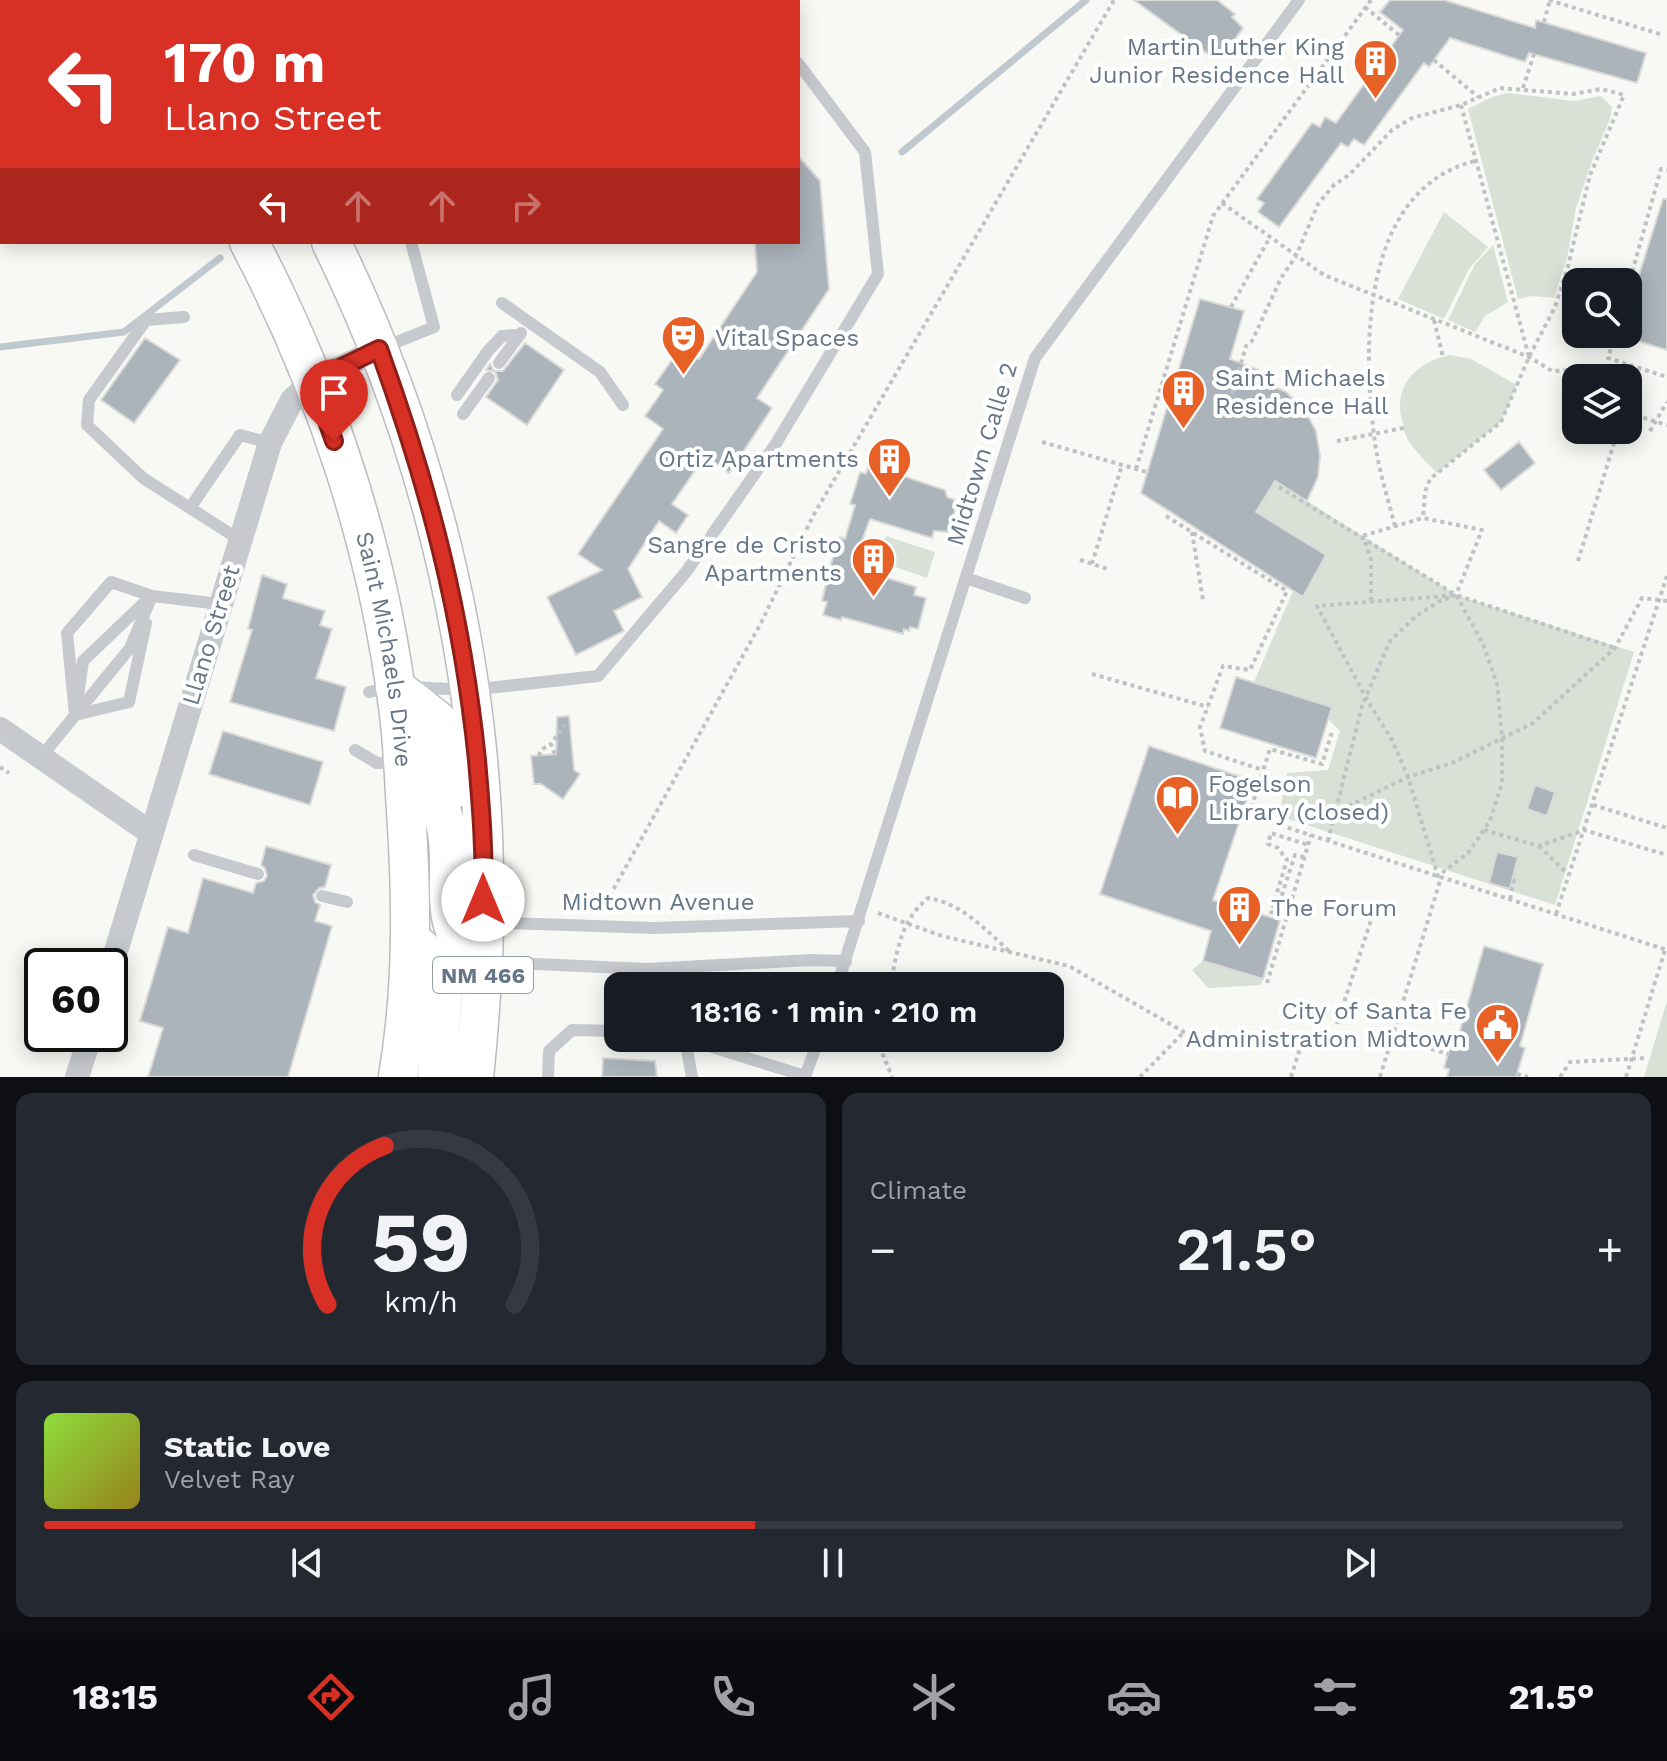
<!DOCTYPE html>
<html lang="en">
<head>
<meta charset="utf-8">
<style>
	:root { --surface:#171b24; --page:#242831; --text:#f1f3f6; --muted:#9ea1a6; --line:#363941; --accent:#d93025 }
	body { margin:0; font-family:"Work Sans",sans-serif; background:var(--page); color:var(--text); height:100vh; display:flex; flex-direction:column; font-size:30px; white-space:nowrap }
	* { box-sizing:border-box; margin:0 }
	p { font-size:26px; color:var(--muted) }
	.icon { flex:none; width:44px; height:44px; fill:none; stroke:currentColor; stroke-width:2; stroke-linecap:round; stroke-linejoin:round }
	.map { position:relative; height:1077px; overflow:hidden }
	.panel { display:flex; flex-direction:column; gap:16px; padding:16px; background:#0d0f14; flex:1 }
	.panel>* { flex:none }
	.banner { position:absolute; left:0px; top:0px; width:800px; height:244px; box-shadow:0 4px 20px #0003; background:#d93025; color:#fff; overflow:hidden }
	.fabs { position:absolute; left:1562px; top:268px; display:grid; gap:16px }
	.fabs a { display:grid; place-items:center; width:80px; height:80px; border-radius:16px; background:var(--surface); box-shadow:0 4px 20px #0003; font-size:40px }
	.speed { position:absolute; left:24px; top:948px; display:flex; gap:16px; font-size:40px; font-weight:700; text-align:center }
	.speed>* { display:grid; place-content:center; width:104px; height:104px; border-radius:50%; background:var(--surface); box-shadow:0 4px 20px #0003; line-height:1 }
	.speed .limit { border:4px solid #111; border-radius:12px; background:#fff; color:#111 }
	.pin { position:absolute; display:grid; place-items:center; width:68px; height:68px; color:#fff; margin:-82px -34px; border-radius:50% 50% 50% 0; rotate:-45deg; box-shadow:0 0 8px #0007 }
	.pin .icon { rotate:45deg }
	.me { position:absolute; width:88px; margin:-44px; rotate:0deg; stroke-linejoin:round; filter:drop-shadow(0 0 6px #0008) }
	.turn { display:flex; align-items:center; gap:28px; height:168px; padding:0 32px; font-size:36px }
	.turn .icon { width:104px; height:104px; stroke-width:2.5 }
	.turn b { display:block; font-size:56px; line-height:68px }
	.lanes { display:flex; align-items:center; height:76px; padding:0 32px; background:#0003; justify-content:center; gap:40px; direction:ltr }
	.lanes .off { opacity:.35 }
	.big { font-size:60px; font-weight:600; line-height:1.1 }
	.panel .widget { flex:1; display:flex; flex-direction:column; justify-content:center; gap:12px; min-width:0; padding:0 28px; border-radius:16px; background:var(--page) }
	.panel .dial { align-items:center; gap:0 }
	.dial svg { height:208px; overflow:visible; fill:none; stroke:var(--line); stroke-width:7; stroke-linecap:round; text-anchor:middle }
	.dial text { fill:var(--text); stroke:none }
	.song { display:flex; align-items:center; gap:24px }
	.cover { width:96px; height:96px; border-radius:12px; background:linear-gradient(135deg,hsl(90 70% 55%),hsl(50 70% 35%)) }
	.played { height:8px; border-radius:4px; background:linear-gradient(90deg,var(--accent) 45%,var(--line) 45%) }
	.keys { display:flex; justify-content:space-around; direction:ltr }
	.heat { display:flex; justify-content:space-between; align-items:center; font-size:44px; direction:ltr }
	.panel .tiles { flex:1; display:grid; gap:16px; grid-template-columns:1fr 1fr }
	.widget:last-child { grid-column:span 2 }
	.trip { position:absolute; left:604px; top:972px; width:460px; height:80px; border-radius:16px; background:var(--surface); box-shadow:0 4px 20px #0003; font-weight:600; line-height:80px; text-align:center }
	.tab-bar { display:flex; height:128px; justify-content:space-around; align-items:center; background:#090b0e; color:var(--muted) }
	.tab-bar .icon { width:56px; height:56px }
	.tab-bar .selected { color:var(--accent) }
	.tab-bar b { font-size:36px; color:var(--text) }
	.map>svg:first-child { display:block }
	.green { fill:#d9e0d6 }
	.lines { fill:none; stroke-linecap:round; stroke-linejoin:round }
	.stream { stroke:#c0c9cf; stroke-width:7 }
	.building { fill:#acb4bb; stroke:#dadad8; stroke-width:2 }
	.primary-casing { stroke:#b9bdc1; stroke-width:41 }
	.path { stroke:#bfc2c4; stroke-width:4; stroke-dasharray:4 4; stroke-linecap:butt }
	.service { stroke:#c6c9cd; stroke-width:12 }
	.minor { stroke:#c6c9cd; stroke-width:24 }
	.tertiary { stroke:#c6c9cd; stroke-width:30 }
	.primary { stroke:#fff; stroke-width:38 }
	.route-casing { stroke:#8d1f18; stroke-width:20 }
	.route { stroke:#d93025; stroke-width:14 }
	.labels { text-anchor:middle; stroke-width:8; stroke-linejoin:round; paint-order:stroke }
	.shield { fill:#fff; stroke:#949fab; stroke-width:2 }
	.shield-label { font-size:22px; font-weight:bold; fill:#667687 }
	.poi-label { font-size:24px; fill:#667687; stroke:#fff; text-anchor:end }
	.street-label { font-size:24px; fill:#667687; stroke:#fff }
</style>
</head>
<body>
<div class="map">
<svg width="1667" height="1077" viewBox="0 0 1667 1077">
	<rect width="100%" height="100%" fill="#f8f8f5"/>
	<path class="green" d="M 1507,93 L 1574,101 L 1601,96 L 1612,107 L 1610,119 L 1592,161 L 1576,208 L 1567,258 L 1554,298 L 1532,296 L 1518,299 L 1468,109 L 1492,97 Z
		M 1444,212 L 1488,247 L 1469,269 L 1444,319 L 1398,299 Z
		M 1493,245 L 1508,302 L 1485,316 L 1475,332 L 1448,320 L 1475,264 Z
		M 1450,355 L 1471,359 L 1517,385 L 1501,422 L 1437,473 C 1427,463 1416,452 1408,440 C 1404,433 1403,423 1401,416 C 1395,383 1419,361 1450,355 Z
		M 1275,481 L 1456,595 L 1634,652 L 1555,905 L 1279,816 L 1287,773 L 1328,770 L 1340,731 L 1328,719 L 1331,707 L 1254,682 L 1293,591 L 1304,597 L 1325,555 L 1227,495 Z
		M 886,536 L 935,552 L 927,578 L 878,561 Z
		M 1203,961 L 1263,979 L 1261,985 L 1208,988 L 1192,970 Z
		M 1667,1001 L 1667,1077 L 1644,1077 Z"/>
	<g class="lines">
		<path class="stream" d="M 902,152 L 1086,0
			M 0,347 L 124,332 L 220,258"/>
	</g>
	<path class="building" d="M 1134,0 L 1217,0 L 1235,14 L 1232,17 L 1243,28 L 1223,55 L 1217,51 L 1215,54 L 1211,50 L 1208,54 Z
		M 1390,0 L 1444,0 L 1535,28 L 1536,20 L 1646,53 L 1637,83 L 1529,53 L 1525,62 L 1450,38 L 1429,67 L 1424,63 L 1364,145 L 1354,139 L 1348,147 L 1341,143 L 1279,227 L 1258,212 L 1264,203 L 1257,199 L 1312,123 L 1320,127 L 1325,117 L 1336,123 L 1403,30 L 1380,12 Z
		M 798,156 L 820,181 L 829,289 L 757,398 L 772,408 L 729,473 L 705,456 L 672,504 L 688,515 L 676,533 L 659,521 L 628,569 L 642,597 L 614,611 L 624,631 L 576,655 L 547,597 L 602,570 L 578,554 L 663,429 L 645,416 L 663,390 L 655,384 L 681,347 L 699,359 L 757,272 L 755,242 L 798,242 Z
		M 1663,199 L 1667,199 L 1667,350 L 1628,338 L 1637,309 L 1629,307 Z
		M 1200,299 L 1244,311 L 1230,359 L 1264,372 L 1261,381 L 1286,392 L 1304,409 L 1316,431 L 1320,456 L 1318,477 L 1307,501 L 1275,481 L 1256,512 L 1326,555 L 1303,597 L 1141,493 Z
		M 145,338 L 180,360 L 134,423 L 101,400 Z
		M 525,343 L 564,370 L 527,425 L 486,397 L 498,380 L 495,371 L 486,370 L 490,364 L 494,371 L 503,371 Z
		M 1519,442 L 1535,463 L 1501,490 L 1484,470 Z
		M 870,460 L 887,465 L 885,470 L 945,490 L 947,497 L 958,501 L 948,532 L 934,531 L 932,538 L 870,519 L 852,567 L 916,587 L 914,595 L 926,598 L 918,629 L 910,627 L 909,631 L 904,629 L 903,634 L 842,617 L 841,620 L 823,615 L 827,602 L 822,601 L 830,567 L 840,537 L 845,539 L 855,505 L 850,504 L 860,472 L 866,474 Z
		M 262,575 L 287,584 L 283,598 L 325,611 L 320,625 L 332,629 L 316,678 L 346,687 L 334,731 L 230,702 L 252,630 L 248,629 Z
		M 1236,677 L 1332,707 L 1316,758 L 1220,728 Z
		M 569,716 L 574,770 L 580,774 L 563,799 L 541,784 L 534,784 L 531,756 L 556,754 L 557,717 Z
		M 223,731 L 323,762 L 310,805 L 209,774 Z
		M 1149,746 L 1253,781 L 1213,900 L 1280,920 L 1263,979 L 1203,961 L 1211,931 L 1100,894 Z
		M 1535,785 L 1555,792 L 1547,816 L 1527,809 Z
		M 266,846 L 331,865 L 325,887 L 319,888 L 313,895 L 315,902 L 320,905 L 315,921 L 332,926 L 288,1077 L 148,1077 L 163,1028 L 140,1021 L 168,927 L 188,933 L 203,878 L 253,893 L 256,883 L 264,881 L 267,876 L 265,868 L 261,865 Z
		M 1497,852 L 1518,857 L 1510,889 L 1489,883 Z
		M 1484,946 L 1543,964 L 1520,1046 L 1525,1048 L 1516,1077 L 1447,1077 L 1449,1069 L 1444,1068 L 1454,1032 L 1459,1034 Z
		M 603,1058 L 655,1061 L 657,1077 L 602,1077 Z"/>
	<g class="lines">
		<defs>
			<g id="primary">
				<path d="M 91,0 L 93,2"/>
				<path d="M 184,0 L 185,2"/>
				<path id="s1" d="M 249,242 C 326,388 379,550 399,714 C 403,746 404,779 406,811 C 412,899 413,989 398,1077"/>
				<path d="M 331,242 C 427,437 481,654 484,872 C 486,940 481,1009 474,1077"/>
				<path d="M 395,687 L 437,720 L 441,762 L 454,789"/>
				<path d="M 410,741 C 422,769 439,797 446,827 C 457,872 431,936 484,961"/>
				<path d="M 410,939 L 438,963 L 444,978 L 437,1077"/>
			</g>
		</defs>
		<use href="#primary" class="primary-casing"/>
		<path class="path" d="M 1549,0 L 1663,35
			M 579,2 L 581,0
			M 1365,7 L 1399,35
			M 1544,22 L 1550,0
			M 1434,60 L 1478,97
			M 1523,88 L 1534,54
			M 1461,105 L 1529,357
			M 1222,203 L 1324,275 L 1529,357 L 1552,371 L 1572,370
			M 1628,287 L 1661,169 L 1667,170
			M 1231,307 L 1270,237
			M 1434,320 L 1443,357
			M 1615,334 L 1608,358 L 1667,377
			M 1232,394 L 1246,346 L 1252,341 L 1281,278 L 1296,256 L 1318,204 L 1334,185 L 1349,175 L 1392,130 L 1412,118 L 1461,105 L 1500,88 L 1573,94 L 1601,89 L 1624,95 L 1590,175 L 1568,266 L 1555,307 L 1529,357 L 1501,422 L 1430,479 L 1425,492 L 1423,518
			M 1628,413 L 1667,425
			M 1650,431 L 1667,402
			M 1337,441 L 1404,428
			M 1042,442 L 1147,472
			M 1136,469 L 1213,216 L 1371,0
			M 1279,487 L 1456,595 L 1483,644 L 1497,684 L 1502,738 L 1502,783 L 1490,821 L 1468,853 L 1438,876 L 1408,777 L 1393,742 L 1366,698 L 1317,606 L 1456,595 L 1615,648
			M 1166,516 L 1287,591 L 1250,670 L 1223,666 L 1200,727 L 1205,751 L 1263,770
			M 1395,526 C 1388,499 1379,471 1375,443 C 1362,349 1360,190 1475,161
			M 1192,532 L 1203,600
			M 1365,542 L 1371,559 L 1371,602
			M 1080,560 L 1108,569
			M 1578,561 L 1618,430
			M 1092,564 L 1122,465
			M 1092,674 L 1208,707
			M 556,753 L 554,752 L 551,744 L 564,725
			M 539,756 L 541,750 L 551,744
			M 0,767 L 9,773
			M 1593,805 L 1667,828
			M 1242,813 L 1667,950
			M 1334,813 L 1408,777 L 1452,763 L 1533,723 L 1615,648 L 1642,598 L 1667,601
			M 1249,815 L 1270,749 L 1322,764 L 1332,732
			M 1484,830 L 1539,846 L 1584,830 L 1667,855
			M 1328,841 L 1362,706 L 1390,641 L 1416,616 L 1440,601 L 1456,595 L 1482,530 L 1423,518 L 1362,536
			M 1539,846 L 1569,875
			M 1304,857 L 1295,855 L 1276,913 L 1271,912 L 1287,860 L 1278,848 L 1268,844 L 1271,833 L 1308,845
			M 1510,899 L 1514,880 L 1512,879
			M 602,910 L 761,623 L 813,516 L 1114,0
			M 878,913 L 942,936 L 1069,966 L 1184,1032 L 1205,1039
			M 1556,914 L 1667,576
			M 1267,983 L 1311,835
			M 890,986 C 898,950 899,923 928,898 C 961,903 985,929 1009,951
			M 1337,1024 L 1375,908
			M 1393,1037 L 1448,1054
			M 879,1038 L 881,1050 L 892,1077
			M 1517,1074 L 1528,1077
			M 1140,1077 L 1184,1032
			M 1291,1077 L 1302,1042
			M 1380,1077 L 1441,878
			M 1560,1077 L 1570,1062 L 1647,1058
			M 1626,1077 L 1665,950"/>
		<path class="service" d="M 376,0 L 377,2
			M 536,0 L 537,2
			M 749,0 L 751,2
			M 502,303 L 600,372 L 623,405
			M 184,317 L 146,320 L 89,400 L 87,425 L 143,478 L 240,540
			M 382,348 L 434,327 L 411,242
			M 499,363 L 521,333
			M 457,395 L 488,351 L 502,336 L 518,335
			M 463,414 L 489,378
			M 190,508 L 240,435 L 270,443
			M 966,578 L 1025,598
			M 411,687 L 470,690 L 598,676 L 686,572 L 775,445 L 878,274 L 865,152 L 798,63
			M 369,692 L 392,687
			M 78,696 L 83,661 L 148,599
			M 75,715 L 67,633 L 111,582 L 152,596
			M 75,715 L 129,702 L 146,623
			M 355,750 L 377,763 L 400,762
			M 41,757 L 130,648 L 152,596 L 220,604
			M 194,855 L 258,874
			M 322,896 L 347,902
			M 487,926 L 505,923 L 654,928 L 859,921
			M 489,962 L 647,969 L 811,960 L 846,961
			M 617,968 L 634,986
			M 656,986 L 672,968
			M 837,986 L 1035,358 L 1299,0
			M 683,1038 L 805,1076
			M 685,1039 L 692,1077
			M 548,1077 L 549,1051 L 572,1030 L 618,1031
			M 805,1077 L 819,1038"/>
		<path class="minor" d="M 0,729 L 151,833
			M 110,971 L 270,443 L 292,400 L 313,381 L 379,349
			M 77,1077 L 91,1034"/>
		<path class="tertiary" d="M 280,2 L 283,0
			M 323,2 L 326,0"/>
		<use href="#primary" class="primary"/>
	</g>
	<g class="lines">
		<defs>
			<path id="route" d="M 334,441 L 313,381 L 379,349 C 429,487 462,613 477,760 C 481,807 485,853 483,900"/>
		</defs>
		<use href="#route" class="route-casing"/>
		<use href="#route" class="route"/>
	</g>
	<defs>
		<symbol id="building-pin" viewBox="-11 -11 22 30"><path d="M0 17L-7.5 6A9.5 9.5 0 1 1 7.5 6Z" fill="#e76126" stroke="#fff"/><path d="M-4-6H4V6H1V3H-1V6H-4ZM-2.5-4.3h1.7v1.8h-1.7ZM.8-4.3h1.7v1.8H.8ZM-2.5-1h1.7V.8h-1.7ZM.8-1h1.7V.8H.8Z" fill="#fff"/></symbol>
		<symbol id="theatre-pin" viewBox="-11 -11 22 30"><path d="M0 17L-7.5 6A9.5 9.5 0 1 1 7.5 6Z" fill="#e76126" stroke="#fff"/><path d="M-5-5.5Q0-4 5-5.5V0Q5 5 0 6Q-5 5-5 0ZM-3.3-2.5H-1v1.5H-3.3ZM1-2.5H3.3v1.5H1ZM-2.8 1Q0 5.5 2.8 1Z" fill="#fff"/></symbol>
		<symbol id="library-pin" viewBox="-11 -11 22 30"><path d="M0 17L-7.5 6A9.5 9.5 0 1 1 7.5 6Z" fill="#e76126" stroke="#fff"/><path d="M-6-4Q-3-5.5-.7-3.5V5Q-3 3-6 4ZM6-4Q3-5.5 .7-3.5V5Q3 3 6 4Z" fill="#fff"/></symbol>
		<symbol id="civic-pin" viewBox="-11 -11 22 30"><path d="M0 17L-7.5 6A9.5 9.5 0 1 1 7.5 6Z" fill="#e76126" stroke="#fff"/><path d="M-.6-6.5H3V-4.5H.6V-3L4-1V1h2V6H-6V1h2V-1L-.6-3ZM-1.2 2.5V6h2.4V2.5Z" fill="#fff"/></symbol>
	</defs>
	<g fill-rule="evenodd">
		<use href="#building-pin" x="1350" y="36" width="51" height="69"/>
		<use href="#theatre-pin" x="658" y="312" width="51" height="69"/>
		<use href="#building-pin" x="1158" y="366" width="51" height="69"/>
		<use href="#building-pin" x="864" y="434" width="51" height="69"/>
		<use href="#building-pin" x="848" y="534" width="51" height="69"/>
		<use href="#library-pin" x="1152" y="772" width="51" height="69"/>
		<use href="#building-pin" x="1214" y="882" width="51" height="69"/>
		<use href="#civic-pin" x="1472" y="1000" width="51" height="69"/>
	</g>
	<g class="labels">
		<rect class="shield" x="433" y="957" width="100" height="36" rx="6"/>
		<g class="shield-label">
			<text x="483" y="983">NM 466</text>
		</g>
		<g class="poi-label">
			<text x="1344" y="55">Martin Luther King<tspan x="1344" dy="28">Junior Residence Hall</tspan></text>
			<text x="715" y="346" text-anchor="start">Vital Spaces</text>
			<text x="1215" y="386" text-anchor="start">Saint Michaels<tspan x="1215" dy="28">Residence Hall</tspan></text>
			<text x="859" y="467">Ortiz Apartments</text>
			<text x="842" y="553">Sangre de Cristo<tspan x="842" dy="28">Apartments</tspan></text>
			<text x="1208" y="792" text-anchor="start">Fogelson<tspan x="1208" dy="28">Library (closed)</tspan></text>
			<text x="1271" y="916" text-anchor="start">The Forum</text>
			<text x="1467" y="1019">City of Santa Fe<tspan x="1467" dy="28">Administration Midtown</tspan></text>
		</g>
		<g class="street-label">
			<text transform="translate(982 454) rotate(-73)" y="8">Midtown Calle 2</text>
			<text transform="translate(211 635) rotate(-73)" y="8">Llano Street</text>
			<text dy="8" stroke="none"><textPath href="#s1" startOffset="432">Saint Michaels Drive</textPath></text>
			<text x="658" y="910">Midtown Avenue</text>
		</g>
	</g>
</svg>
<div class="fabs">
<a><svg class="icon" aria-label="search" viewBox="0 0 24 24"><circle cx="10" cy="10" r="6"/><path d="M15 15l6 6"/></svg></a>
<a><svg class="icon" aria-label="layers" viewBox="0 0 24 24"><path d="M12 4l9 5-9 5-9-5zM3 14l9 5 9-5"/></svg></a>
</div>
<div class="speed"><div class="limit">60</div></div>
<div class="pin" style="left:334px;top:441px;background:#d93025"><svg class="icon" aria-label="arrive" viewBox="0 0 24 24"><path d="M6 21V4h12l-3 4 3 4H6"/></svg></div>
<svg class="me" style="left:483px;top:900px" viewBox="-20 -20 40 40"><circle r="19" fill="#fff"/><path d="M0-13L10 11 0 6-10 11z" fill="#d93025"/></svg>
<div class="trip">18:16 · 1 min · 210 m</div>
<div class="banner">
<div class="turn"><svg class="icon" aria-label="left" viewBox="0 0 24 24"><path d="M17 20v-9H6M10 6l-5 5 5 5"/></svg><div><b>170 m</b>Llano Street</div></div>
<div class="lanes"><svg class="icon" aria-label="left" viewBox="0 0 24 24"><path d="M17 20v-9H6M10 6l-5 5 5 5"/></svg><svg class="icon off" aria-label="ahead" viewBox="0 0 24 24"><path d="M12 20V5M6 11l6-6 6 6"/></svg><svg class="icon off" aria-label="ahead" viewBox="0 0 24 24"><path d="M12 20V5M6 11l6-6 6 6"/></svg><svg class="icon off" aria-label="right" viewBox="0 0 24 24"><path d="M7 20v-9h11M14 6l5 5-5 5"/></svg></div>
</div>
</div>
<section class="panel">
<div class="tiles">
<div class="widget dial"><svg viewBox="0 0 100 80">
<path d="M14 69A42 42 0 1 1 86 69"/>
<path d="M14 69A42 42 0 0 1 36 8" stroke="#d93025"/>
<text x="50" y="56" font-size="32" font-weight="700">59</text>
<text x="50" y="72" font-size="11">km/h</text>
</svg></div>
<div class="widget"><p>Climate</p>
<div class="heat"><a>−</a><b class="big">21.5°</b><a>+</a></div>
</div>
<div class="widget">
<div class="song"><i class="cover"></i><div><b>Static Love</b><p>Velvet Ray</p></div></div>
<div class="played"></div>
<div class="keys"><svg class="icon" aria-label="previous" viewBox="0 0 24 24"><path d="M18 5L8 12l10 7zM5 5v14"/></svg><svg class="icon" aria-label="pause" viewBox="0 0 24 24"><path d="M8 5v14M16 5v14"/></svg><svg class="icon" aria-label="next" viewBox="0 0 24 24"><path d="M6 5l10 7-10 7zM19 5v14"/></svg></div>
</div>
</div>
</section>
<nav class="tab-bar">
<b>18:15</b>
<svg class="icon selected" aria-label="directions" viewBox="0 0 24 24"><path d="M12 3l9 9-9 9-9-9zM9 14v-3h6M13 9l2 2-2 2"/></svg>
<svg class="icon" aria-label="music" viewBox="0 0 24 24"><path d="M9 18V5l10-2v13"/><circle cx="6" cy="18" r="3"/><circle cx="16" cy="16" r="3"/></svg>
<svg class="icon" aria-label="phone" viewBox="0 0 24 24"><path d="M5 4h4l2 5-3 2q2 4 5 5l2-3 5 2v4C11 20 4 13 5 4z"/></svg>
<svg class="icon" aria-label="climate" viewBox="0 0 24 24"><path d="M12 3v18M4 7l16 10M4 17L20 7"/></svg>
<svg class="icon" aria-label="car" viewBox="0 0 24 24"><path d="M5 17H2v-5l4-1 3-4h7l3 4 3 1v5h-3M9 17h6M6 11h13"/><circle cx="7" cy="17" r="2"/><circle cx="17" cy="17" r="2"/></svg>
<svg class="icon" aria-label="filters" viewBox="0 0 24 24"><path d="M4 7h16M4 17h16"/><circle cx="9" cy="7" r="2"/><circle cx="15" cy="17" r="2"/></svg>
<b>21.5°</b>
</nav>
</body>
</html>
